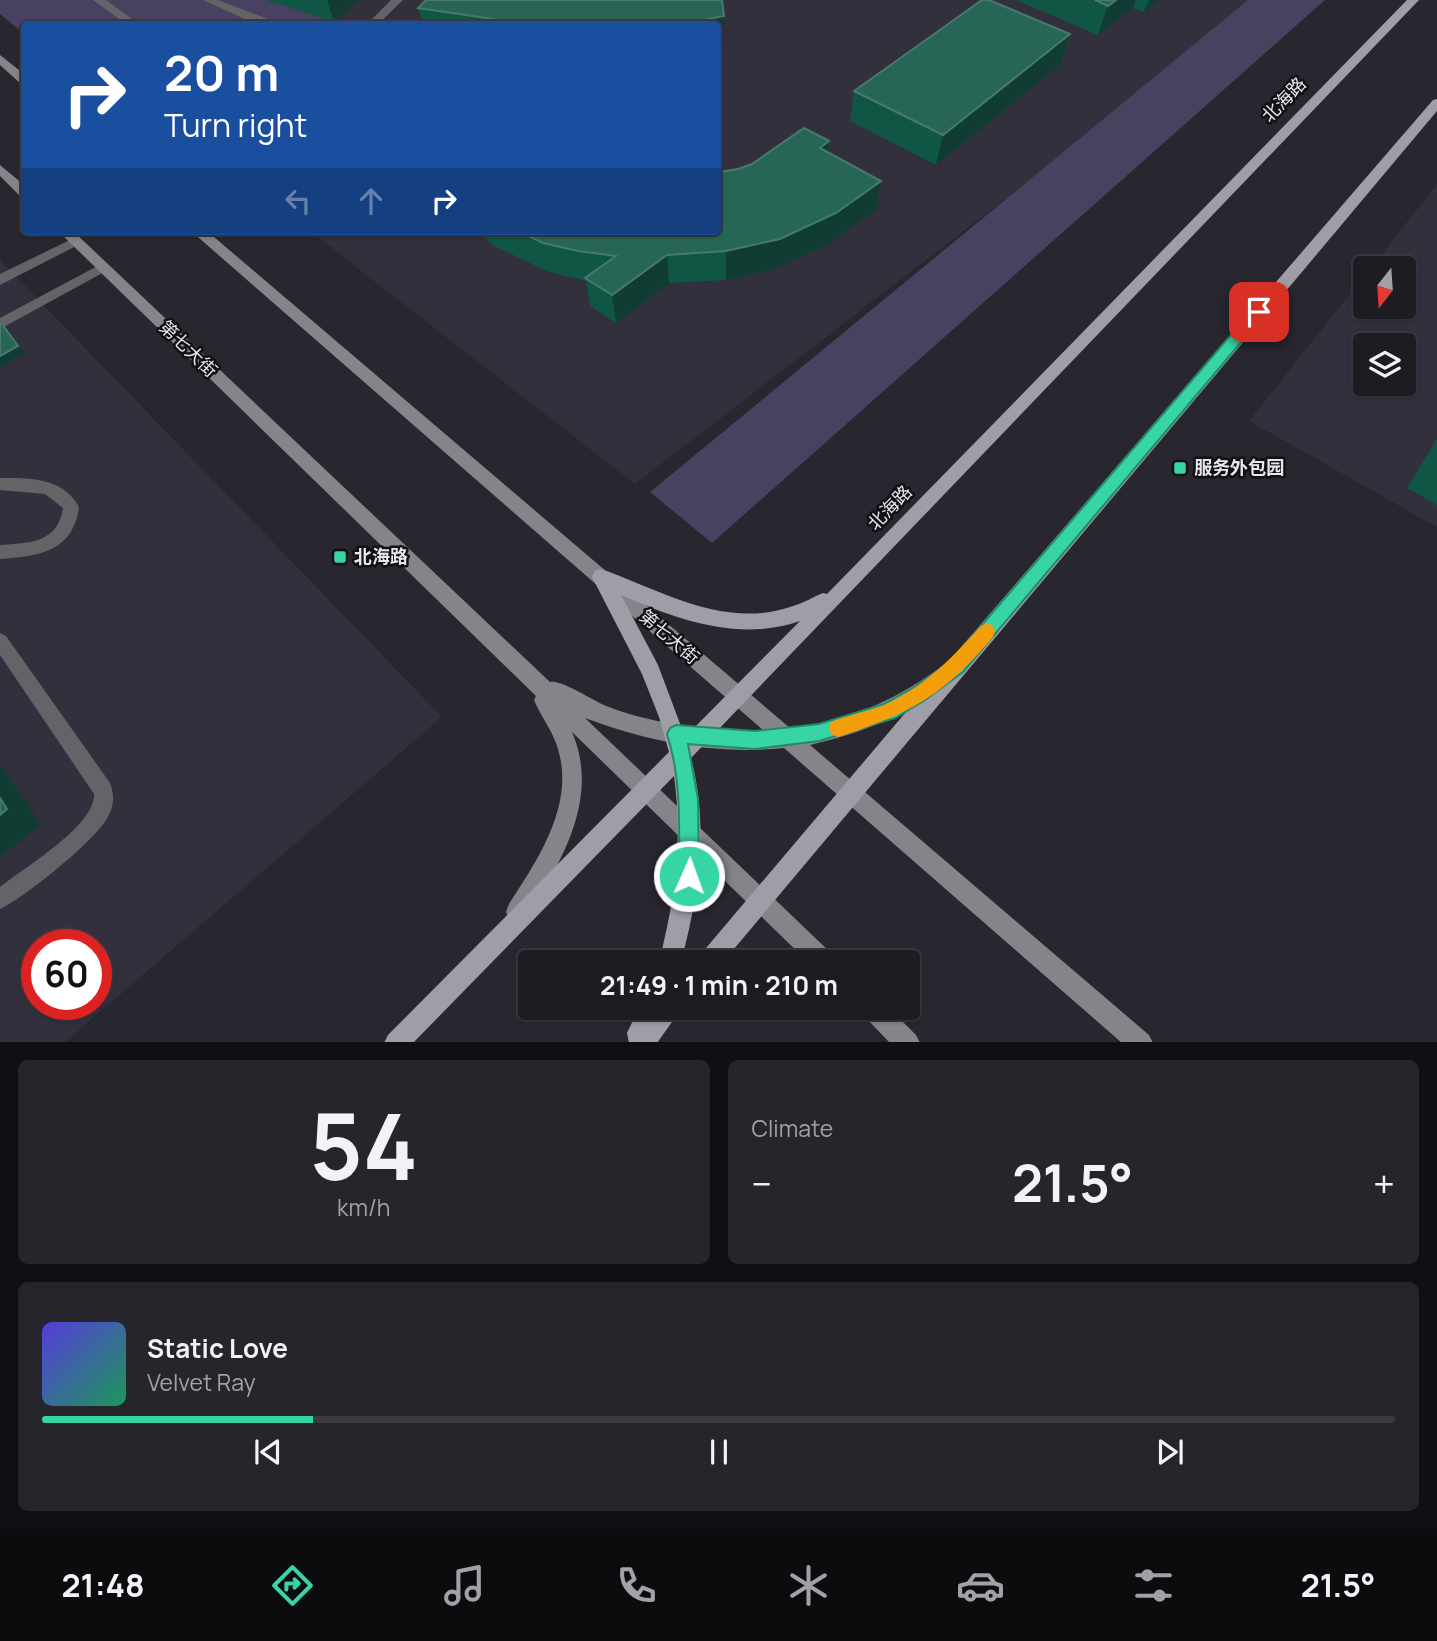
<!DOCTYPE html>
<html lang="en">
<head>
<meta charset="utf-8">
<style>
	:root { --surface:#1e1c23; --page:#26252b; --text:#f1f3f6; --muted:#a1a1a6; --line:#3c3a41; --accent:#37d4a6 }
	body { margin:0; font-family:Manrope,"Noto Sans SC",sans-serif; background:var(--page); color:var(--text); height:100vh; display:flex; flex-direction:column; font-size:26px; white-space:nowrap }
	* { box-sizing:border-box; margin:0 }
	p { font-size:23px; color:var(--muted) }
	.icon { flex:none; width:38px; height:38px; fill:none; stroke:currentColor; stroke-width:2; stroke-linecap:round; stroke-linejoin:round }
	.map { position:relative; height:1042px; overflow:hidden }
	.side { display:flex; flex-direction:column; gap:18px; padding:18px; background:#100f13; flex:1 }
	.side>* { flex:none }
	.banner { position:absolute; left:21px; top:21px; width:700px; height:214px; border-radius:7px; box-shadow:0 2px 5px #0004,0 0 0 2px var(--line); background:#1a4fa0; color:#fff; overflow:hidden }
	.needle { width:46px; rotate:197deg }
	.tools { position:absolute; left:1353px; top:256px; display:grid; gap:14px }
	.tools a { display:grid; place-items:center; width:63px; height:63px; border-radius:7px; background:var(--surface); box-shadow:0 2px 5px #0004,0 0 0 2px var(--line); font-size:35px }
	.speed { position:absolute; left:21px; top:929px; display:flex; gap:14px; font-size:35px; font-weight:700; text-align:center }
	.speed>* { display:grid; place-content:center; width:91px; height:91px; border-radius:50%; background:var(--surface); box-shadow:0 2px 5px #0004,0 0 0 2px var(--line); line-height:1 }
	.speed .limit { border:10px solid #d22; background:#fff; color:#111 }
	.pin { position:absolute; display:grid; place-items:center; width:60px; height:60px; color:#fff; margin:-30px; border-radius:14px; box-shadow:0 4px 10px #0006 }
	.me { position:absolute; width:77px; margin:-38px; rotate:2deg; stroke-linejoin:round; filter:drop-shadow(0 0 5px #0008) }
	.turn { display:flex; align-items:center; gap:24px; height:147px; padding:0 28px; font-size:32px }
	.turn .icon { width:91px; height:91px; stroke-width:2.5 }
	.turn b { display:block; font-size:49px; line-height:60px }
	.lanes { display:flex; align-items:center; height:66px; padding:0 28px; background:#0003; justify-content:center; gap:35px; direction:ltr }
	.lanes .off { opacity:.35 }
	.big { font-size:52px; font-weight:700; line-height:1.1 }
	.side .tile { flex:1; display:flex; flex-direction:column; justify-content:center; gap:10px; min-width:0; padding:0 24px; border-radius:10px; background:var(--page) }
	.side .dial { align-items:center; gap:0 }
	.dial b { font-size:91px; line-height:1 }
	.song { display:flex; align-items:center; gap:21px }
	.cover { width:84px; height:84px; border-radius:10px; background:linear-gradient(135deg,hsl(250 70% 55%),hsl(150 70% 35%)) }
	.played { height:7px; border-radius:4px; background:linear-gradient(90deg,var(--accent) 20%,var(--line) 20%) }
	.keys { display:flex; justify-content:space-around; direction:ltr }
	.heat { display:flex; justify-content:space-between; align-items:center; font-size:38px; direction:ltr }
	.side .tiles { flex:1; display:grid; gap:18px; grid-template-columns:1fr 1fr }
	.tile:last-child { grid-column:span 2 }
	.trip { position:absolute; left:518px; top:950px; width:402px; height:70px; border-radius:7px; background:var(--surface); box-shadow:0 2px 5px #0004,0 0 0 2px var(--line); font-weight:700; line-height:70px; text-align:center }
	.tab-bar { display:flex; height:112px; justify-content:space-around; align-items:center; background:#0c0b0e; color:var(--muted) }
	.tab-bar .icon { width:49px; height:49px }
	.tab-bar .selected { color:var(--accent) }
	.tab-bar b { font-size:32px; color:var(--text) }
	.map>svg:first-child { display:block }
	.built { fill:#33303e; fill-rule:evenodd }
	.green { fill:#48415f }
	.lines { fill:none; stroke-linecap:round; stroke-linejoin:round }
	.lane { fill:#646367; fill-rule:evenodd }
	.street { fill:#646367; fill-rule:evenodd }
	.secondary { fill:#85848a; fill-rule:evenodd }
	.primary { fill:#9f9da6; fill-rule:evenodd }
	.wall { fill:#105644 }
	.shaded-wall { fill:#103c34 }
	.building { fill:#276656; stroke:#467a6d; stroke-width:2 }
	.route { fill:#37d4a6; stroke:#248a6c; stroke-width:2 }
	.slow { fill:#f59e0b }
	.poi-dot { fill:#37d4a6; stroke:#111014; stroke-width:2.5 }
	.labels { text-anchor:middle; stroke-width:5; stroke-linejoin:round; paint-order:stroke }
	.street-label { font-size:18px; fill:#e8e7ec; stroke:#111014 }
	.poi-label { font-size:18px; font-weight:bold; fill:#e8e7ec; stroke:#111014; text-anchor:start }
</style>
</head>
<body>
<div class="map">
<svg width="1437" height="1043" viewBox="0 0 1437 1043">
	<rect width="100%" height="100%" fill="#28262f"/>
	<path class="built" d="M 14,0 L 1264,0 L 635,484 L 310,231 L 718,231 L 718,24 L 45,24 Z
		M 1437,184 L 1437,527 L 1249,421 L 1365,275 L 1365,306 L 1404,306 L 1404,268 L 1371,268 ZM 1365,345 L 1404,345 L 1404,383 L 1365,383 Z
		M 0,260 L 442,717 L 65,1042 L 0,1042 ZM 37,945 L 96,945 L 96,1004 L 37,1004 Z"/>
	<path class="green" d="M 0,0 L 352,0 L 326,24 L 24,24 L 24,34 L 0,14 Z
		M 1248,0 L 1325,0 L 712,543 L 650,492 Z"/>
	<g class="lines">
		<path class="lane" d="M 76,237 L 80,238 L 80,244 L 0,285 L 0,274 Z
			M 103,263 L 108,264 L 108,270 L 0,329 L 0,318 Z
			M 0,478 C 29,478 63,477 79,507 C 73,552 39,556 0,559 L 0,545 C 29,543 58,543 63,508 L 45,494 L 0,490 Z
			M 0,633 L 6,636 L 110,783 C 115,796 114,808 106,820 C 93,842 23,899 0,909 L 0,887 C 24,868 96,825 94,794 L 0,655 Z"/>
		<path class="street" d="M 93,0 L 106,0 L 139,24 L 126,24 Z
			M 203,0 L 218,0 L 281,24 L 249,21 Z
			M 391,0 L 403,0 L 378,24 L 367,24 Z"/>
		<path class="secondary" d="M 0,55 L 24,74 L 24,84 L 20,83 L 0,65 Z
			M 0,165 L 24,185 L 24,196 L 19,195 L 0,176 Z
			M 58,231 L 73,231 L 550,682 C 562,679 594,702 609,707 C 659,726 710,730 763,730 L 191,231 L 207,231 L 790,728 C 846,722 891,702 937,670 L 944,667 L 951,670 L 954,676 L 951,682 C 905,716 865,732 810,745 L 1149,1035 L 1153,1043 L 1122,1043 L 784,748 C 715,755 649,742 585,718 L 832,954 L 835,962 L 808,962 L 572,732 C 601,799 560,864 525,920 L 517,923 L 509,920 L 506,912 L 509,904 C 538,859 575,805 558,749 C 553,731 541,717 534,700 L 536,696 Z
			M 860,1008 L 889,1008 L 916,1035 L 920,1043 L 890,1043 L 864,1016 Z"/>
		<path class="primary" d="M 1407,0 L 1419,0 L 691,758 C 709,826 699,895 681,962 L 659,962 C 675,899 683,841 674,776 L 413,1043 L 384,1043 L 388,1035 L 669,752 L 659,717 L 642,674 L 592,577 L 595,571 L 601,569 C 663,591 725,630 793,606 C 804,603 813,597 823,593 L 827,594 ZM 621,595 C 678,620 739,642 800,621 L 685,737 L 658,665 Z
			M 1437,99 L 1437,111 L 723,962 L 698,962 L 701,954 L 950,660 L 1433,100 Z
			M 639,1008 L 682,1008 L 657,1043 L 629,1043 L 627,1033 Z"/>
	</g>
	<path class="wall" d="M 266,0 L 359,0 L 334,22 Z
		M 1016,0 L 1158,0 L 1158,2 L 1144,12 L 1133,8 L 1098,35 Z
		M 418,8 L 724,16 L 724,45 L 718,47 L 718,24 L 423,24 Z
		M 1070,34 L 1061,64 L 936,165 L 850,121 L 854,91 Z
		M 829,141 L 828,152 L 876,210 L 832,242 L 778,268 L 726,280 L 669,283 L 616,323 L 590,306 L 586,281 L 549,272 L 494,246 L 475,231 L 718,231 L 738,169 Z
		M 1437,439 L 1437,505 L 1407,488 Z"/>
	<path class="shaded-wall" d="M 327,0 L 359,0 L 334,22 Z
		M 1116,0 L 1136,0 L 1133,8 L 1098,35 L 1108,6 Z
		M 1149,0 L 1158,0 L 1158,2 L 1144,12 Z
		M 724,16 L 724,45 L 718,47 L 718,24 L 689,24 L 689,23 Z
		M 1070,34 L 1061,64 L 936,165 L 943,135 Z
		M 829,141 L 826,170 L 820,148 Z
		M 881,181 L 876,210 L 832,242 L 778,268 L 726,280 L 726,251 Z
		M 667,255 L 669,283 L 616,323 L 612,295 Z
		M 2,324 L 25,353 L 0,367 L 0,356 Z
		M 0,764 L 41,824 L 0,857 Z"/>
	<path class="building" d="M 426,0 L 722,0 L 724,16 L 689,23 L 651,24 L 527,24 L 418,8 Z
		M 982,0 L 989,0 L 1070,34 L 943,135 L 854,91 Z
		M 1095,0 L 1116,0 L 1108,6 Z
		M 804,128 L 829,141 L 820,148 L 881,181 L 836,213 L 780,239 L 726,251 L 667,255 L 612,295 L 585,278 L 616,256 L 578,251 L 543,243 L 518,231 L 718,231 L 718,172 L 738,169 L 752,164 Z
		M 0,324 L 2,324 L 18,346 L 0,356 Z
		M 0,798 L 7,809 L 0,815 Z"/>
	<path class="route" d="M 1259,307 L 1266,312 L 1264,315 L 963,672 L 925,700 L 895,718 L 819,741 L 755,749 L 688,744 L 698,799 L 699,876 L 696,883 L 689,886 L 682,883 L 679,876 C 679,828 682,780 667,734 L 670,728 L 676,725 L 755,731 L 819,724 L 884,704 L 913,688 L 951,661 L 1254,308 Z"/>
	<path class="slow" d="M 987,623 L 993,626 L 995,631 L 993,637 C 943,696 911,713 838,737 L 831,734 L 829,728 L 831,722 C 848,715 867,712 884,705 C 923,688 953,657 981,626 Z"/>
	<g class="poi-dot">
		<rect x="1173" y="461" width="14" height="14" rx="3.5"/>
		<rect x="333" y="550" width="14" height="14" rx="3.5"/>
	</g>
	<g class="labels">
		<g class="street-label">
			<text transform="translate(1284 100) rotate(-46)" y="6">北海路</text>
			<text transform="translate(188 349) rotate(44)" y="6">第七大街</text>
			<text transform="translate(890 508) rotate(-46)" y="6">北海路</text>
			<text transform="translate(669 637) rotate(41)" y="6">第七大街</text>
		</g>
		<g class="poi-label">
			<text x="1194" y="474">服务外包园</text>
			<text x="354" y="563">北海路</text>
		</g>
	</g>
</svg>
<div class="tools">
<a><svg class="needle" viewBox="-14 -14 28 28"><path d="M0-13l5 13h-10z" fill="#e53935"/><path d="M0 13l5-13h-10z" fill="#a1a1a6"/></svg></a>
<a><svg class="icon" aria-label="layers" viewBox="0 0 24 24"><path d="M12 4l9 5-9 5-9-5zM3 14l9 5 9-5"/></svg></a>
</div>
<div class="speed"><div class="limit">60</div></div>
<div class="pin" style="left:1259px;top:312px;background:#d93025"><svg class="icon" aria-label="arrive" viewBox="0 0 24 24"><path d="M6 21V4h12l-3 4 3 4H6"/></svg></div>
<svg class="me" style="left:689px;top:876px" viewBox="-20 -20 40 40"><circle r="17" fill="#37d4a6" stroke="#fff" stroke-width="3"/><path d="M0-11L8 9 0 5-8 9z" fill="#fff"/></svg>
<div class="trip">21:49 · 1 min · 210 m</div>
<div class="banner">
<div class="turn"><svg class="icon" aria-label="right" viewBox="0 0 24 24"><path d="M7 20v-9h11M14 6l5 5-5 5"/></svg><div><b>20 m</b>Turn right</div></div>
<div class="lanes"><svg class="icon off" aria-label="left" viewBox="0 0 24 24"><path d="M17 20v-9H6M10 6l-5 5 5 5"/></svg><svg class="icon off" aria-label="ahead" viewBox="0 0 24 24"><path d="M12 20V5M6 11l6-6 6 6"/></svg><svg class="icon" aria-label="right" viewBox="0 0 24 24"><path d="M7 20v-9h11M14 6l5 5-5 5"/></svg></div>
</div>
</div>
<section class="side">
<div class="tiles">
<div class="tile dial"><b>54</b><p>km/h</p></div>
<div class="tile"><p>Climate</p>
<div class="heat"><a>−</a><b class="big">21.5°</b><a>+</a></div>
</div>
<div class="tile">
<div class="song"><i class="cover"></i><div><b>Static Love</b><p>Velvet Ray</p></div></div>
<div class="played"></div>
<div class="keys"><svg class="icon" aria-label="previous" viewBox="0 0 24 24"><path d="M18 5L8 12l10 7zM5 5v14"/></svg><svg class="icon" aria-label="pause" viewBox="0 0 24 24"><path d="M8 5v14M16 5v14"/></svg><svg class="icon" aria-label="next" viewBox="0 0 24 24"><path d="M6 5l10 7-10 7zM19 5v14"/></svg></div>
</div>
</div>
</section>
<nav class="tab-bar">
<b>21:48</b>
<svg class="icon selected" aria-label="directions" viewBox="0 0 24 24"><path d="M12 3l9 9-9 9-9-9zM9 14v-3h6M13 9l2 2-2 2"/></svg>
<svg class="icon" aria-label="music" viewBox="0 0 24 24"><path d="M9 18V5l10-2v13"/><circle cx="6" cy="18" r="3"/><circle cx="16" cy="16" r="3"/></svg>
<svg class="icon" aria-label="phone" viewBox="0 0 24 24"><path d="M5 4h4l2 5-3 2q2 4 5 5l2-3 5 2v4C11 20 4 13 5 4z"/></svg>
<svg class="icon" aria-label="climate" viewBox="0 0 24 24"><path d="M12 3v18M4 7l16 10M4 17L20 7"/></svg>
<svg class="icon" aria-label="car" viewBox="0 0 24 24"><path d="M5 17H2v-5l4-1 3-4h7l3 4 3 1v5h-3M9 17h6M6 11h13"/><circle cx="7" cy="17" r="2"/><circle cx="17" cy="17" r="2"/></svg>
<svg class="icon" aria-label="filters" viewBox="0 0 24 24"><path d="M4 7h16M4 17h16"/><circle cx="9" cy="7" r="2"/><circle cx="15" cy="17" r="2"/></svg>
<b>21.5°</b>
</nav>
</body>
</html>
